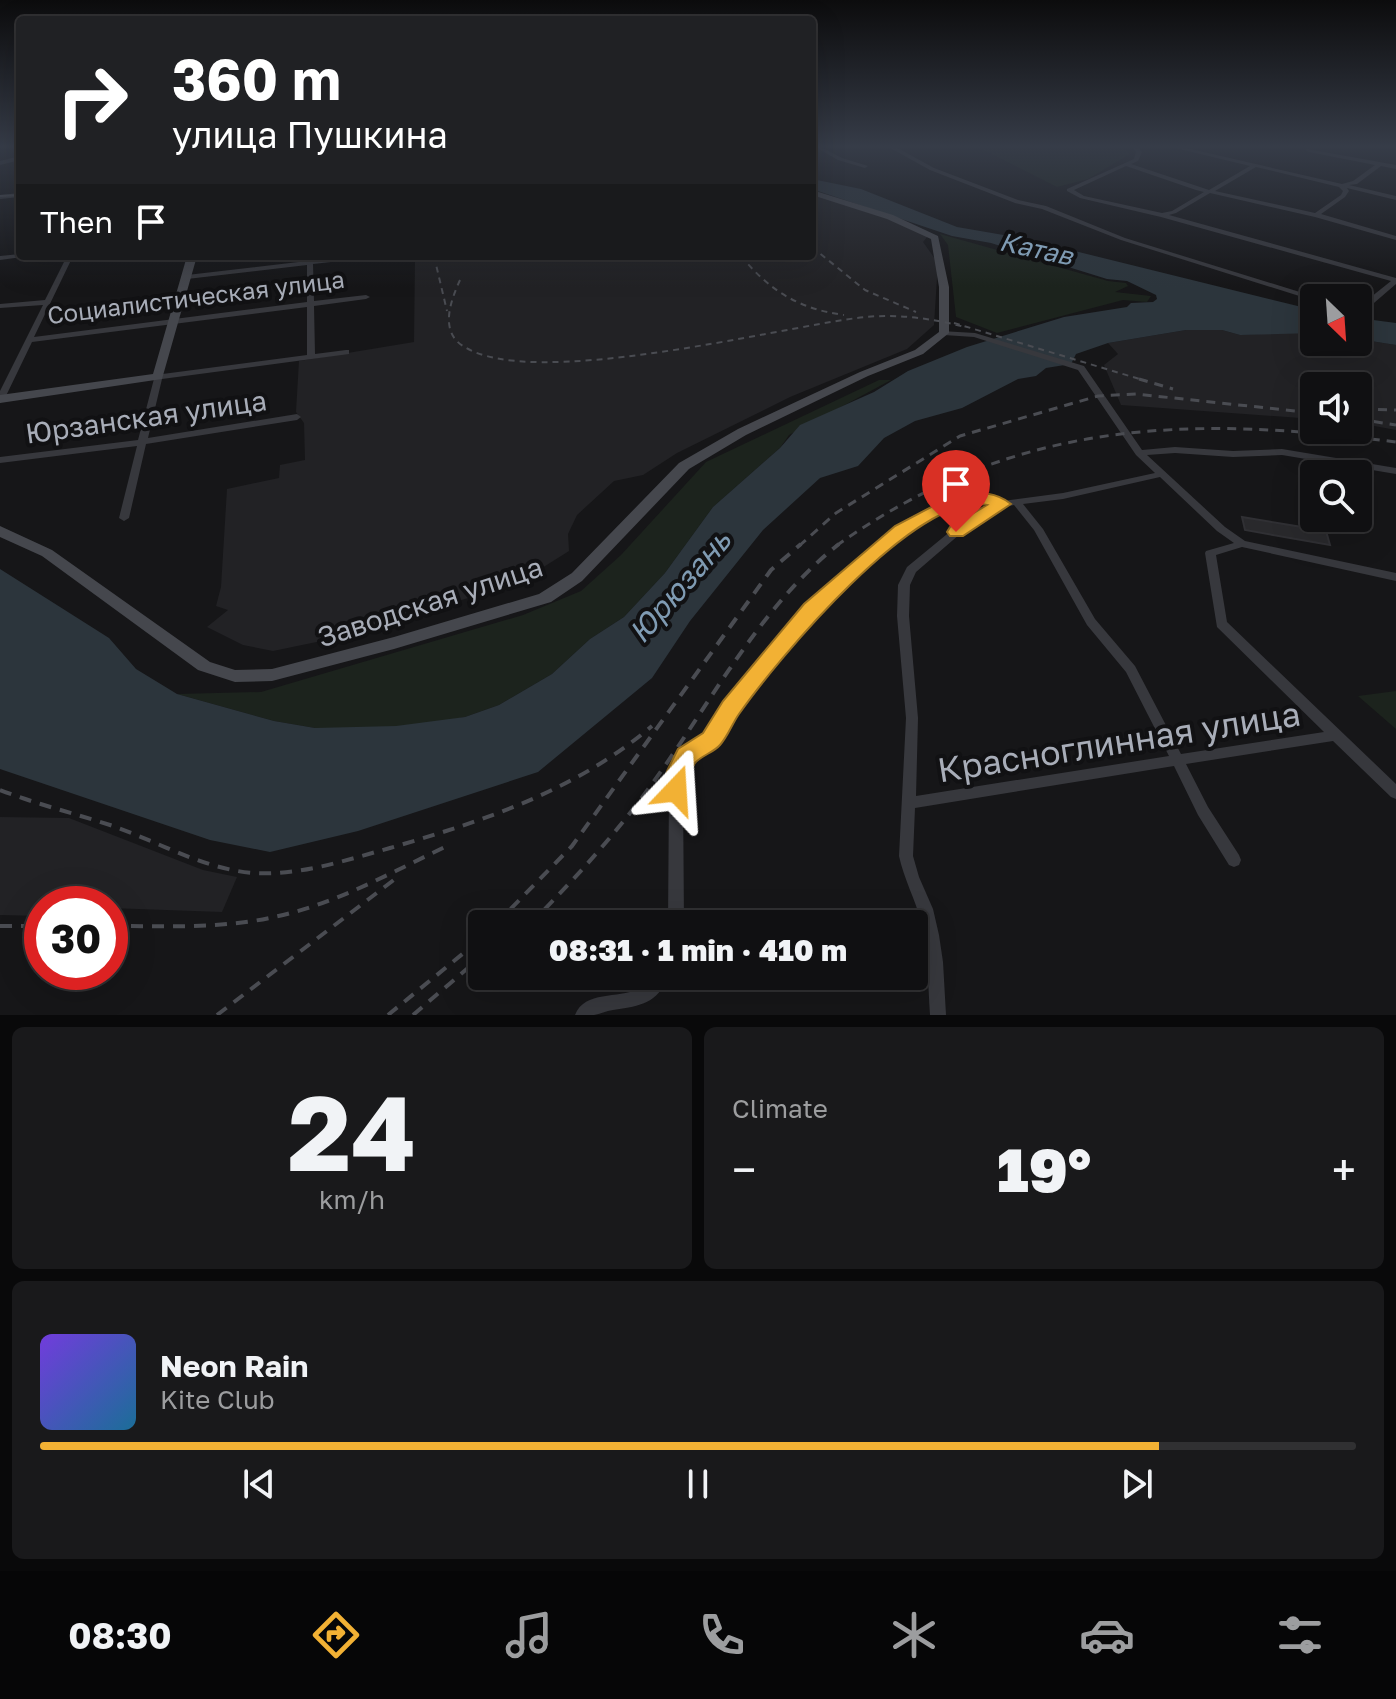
<!DOCTYPE html>
<html lang="en">
<head>
<meta charset="utf-8">
<style>
	:root { --surface:#101012; --page:#19191b; --text:#f1f3f6; --muted:#9c9d9f; --line:#303032; --accent:#f2b134 }
	body { margin:0; font-family:"Golos Text",sans-serif; background:var(--page); color:var(--text); height:100vh; display:flex; flex-direction:column; font-size:30px; white-space:nowrap }
	* { box-sizing:border-box; margin:0 }
	p { font-size:26px; color:var(--muted) }
	.icon { flex:none; width:44px; height:44px; fill:none; stroke:currentColor; stroke-width:2; stroke-linecap:round; stroke-linejoin:round }
	.map { position:relative; height:1015px; overflow:hidden }
	.side { display:flex; flex-direction:column; gap:12px; padding:12px; background:#09090a; flex:1 }
	.side>* { flex:none }
	.guide { position:absolute; left:16px; top:16px; width:800px; height:244px; border-radius:8px; box-shadow:0 8px 32px #0002,0 0 0 2px var(--line); background:#202124; color:#fff; overflow:hidden }
	.needle { width:52px; rotate:155deg }
	.buttons { position:absolute; left:1300px; top:284px; display:grid; gap:16px }
	.buttons a { display:grid; place-items:center; width:72px; height:72px; border-radius:8px; background:var(--surface); box-shadow:0 8px 32px #0002,0 0 0 2px var(--line); font-size:40px }
	.speed { position:absolute; left:24px; top:886px; display:flex; gap:16px; font-size:40px; font-weight:700; text-align:center }
	.speed>* { display:grid; place-content:center; width:104px; height:104px; border-radius:50%; background:var(--surface); box-shadow:0 8px 32px #0002,0 0 0 2px var(--line); line-height:1 }
	.speed .limit { border:12px solid #d22; background:#fff; color:#111 }
	.pin { position:absolute; display:grid; place-items:center; width:68px; height:68px; color:#fff; margin:-82px -34px; border-radius:50% 50% 50% 0; rotate:-45deg; box-shadow:0 0 8px #0007 }
	.pin .icon { rotate:45deg }
	.me { position:absolute; width:88px; margin:-44px; rotate:20deg; stroke-linejoin:round; filter:drop-shadow(0 0 6px #0008) }
	.turn { display:flex; align-items:center; gap:28px; height:168px; padding:0 24px; font-size:36px }
	.turn .icon { width:104px; height:104px; stroke-width:2.5 }
	.turn b { display:block; font-size:56px; line-height:68px }
	.then { display:flex; align-items:center; height:76px; padding:0 24px; background:#0003; gap:16px; font-size:30px }
	.big { font-size:60px; font-weight:800; line-height:1.1 }
	.side .tile { flex:1; display:flex; flex-direction:column; justify-content:center; gap:12px; min-width:0; padding:0 28px; border-radius:12px; background:var(--page) }
	.side .dial { align-items:center; gap:0 }
	.dial b { font-size:104px; line-height:1 }
	.song { display:flex; align-items:center; gap:24px }
	.cover { width:96px; height:96px; border-radius:12px; background:linear-gradient(135deg,hsl(260 70% 55%),hsl(200 70% 35%)) }
	.played { height:8px; border-radius:4px; background:linear-gradient(90deg,var(--accent) 85%,var(--line) 85%) }
	.keys { display:flex; justify-content:space-around; direction:ltr }
	.heat { display:flex; justify-content:space-between; align-items:center; font-size:44px; direction:ltr }
	.side .tiles { flex:1; display:grid; gap:12px; grid-template-columns:1fr 1fr }
	.tile:last-child { grid-column:span 2 }
	.trip { position:absolute; left:468px; top:910px; width:460px; height:80px; border-radius:8px; background:var(--surface); box-shadow:0 8px 32px #0002,0 0 0 2px var(--line); font-weight:800; line-height:80px; text-align:center }
	.tabs { display:flex; height:128px; justify-content:space-around; align-items:center; background:#060607; color:var(--muted) }
	.tabs .icon { width:56px; height:56px }
	.tabs .selected { color:var(--accent) }
	.tabs b { font-size:36px; color:var(--text) }
	.map>svg:first-child { display:block }
	.built { fill:#222225 }
	.green { fill:#1c231d }
	.water { fill:#2c353c }
	.building { fill:#29292c; stroke:#303034; stroke-width:2 }
	.lines { fill:none; stroke-linecap:round; stroke-linejoin:round }
	.street { fill:#37383d; fill-rule:evenodd }
	.secondary { fill:#45474d; fill-rule:evenodd }
	.tram { stroke:#4a4c52; stroke-width:2 }
	.rail-far2 { stroke:#4a4c52; stroke-width:2; stroke-dasharray:6 5; stroke-linecap:butt }
	.rail-far1 { stroke:#4a4c52; stroke-width:3; stroke-dasharray:9 7; stroke-linecap:butt }
	.rail { stroke:#4a4c52; stroke-width:4; stroke-dasharray:12 9; stroke-linecap:butt }
	.route { fill:#f2b134; stroke:#9d7322; stroke-width:2 }
	.labels { text-anchor:middle; stroke-width:8; stroke-linejoin:round; paint-order:stroke }
	.far-street-label { font-size:24px; fill:#a8adb8; stroke:#111113 }
	.far-water-label { font-size:26px; font-style:italic; fill:#7f9bb3; stroke:#111113 }
	.street-label { font-size:28px; fill:#a8adb8; stroke:#111113 }
	.water-label { font-size:30px; font-style:italic; fill:#7f9bb3; stroke:#111113 }
	.near-street-label { font-size:34px; fill:#a8adb8; stroke:#111113 }
</style>
</head>
<body>
<div class="map">
<svg width="1396" height="1015" viewBox="0 0 1396 1015">
	<rect width="100%" height="100%" fill="#161618"/>
	<path class="built" d="M 812,193 L 896,221 L 928,236 L 923,242 L 938,263 L 934,325 L 907,349 L 790,397 L 677,453 L 643,475 L 614,481 L 577,515 L 568,534 L 569,551 L 518,583 L 331,639 L 273,651 L 243,645 L 207,627 L 228,610 L 216,606 L 221,587 L 227,489 L 279,478 L 280,465 L 305,460 L 304,423 L 296,412 L 299,361 L 414,342 L 415,256 L 812,256 Z
		M 1186,330 L 1222,330 L 1240,335 L 1304,332 L 1314,333 L 1314,342 L 1358,342 L 1358,339 L 1396,345 L 1396,430 L 1358,423 L 1358,386 L 1314,386 L 1314,419 L 1121,405 L 1104,365 L 1118,354 L 1108,343 Z
		M 0,817 L 69,818 L 203,870 L 237,877 L 222,912 L 110,908 L 110,904 L 42,904 L 42,916 L 0,915 Z"/>
	<path class="green" d="M 974,145 L 1122,145 L 1130,154 L 1088,179 L 1057,187 Z
		M 940,234 L 1108,281 L 1126,283 L 1128,286 L 1115,292 L 1151,296 L 1147,302 L 1123,300 L 997,333 L 956,317 L 948,245 Z
		M 879,380 L 891,380 L 789,435 L 780,448 L 713,507 L 665,573 L 624,617 L 590,639 L 552,674 L 499,705 L 465,717 L 434,723 L 352,730 L 315,728 L 274,721 L 177,694 L 261,692 L 523,615 L 581,591 L 621,555 L 706,462 Z
		M 1396,691 L 1396,729 L 1358,696 Z"/>
	<path class="water" d="M 812,179 L 861,189 L 957,227 L 1026,239 L 1314,310 L 1314,333 L 1240,335 L 1222,330 L 1186,330 L 1108,343 L 1076,354 L 1071,364 L 1046,368 L 1036,376 L 1018,379 L 962,408 L 915,421 L 884,438 L 858,466 L 820,478 L 763,530 L 690,621 L 652,678 L 538,772 L 358,831 L 270,852 L 210,840 L 0,769 L 0,569 L 109,638 L 136,669 L 177,694 L 274,721 L 315,728 L 396,726 L 465,717 L 499,705 L 552,674 L 590,639 L 624,617 L 665,573 L 713,507 L 780,448 L 800,425 L 874,392 L 908,371 L 967,347 L 1064,317 L 1127,307 L 1131,303 L 1153,302 L 1157,299 L 1156,295 L 1127,281 L 1107,279 L 991,243 L 952,236 L 812,189 Z
		M 1358,318 L 1396,323 L 1396,345 L 1358,339 Z"/>
	<path class="building" d="M 1242,517 L 1326,531 L 1330,545 L 1245,530 Z"/>
	<g class="lines">
		<path class="street" d="M 812,145 L 817,145 L 842,158 L 868,166 L 865,168 L 838,160 Z
			M 885,145 L 892,145 L 934,168 L 1018,200 L 1046,206 L 1125,238 L 1319,298 L 1312,300 L 1121,240 L 1042,209 L 1015,203 L 930,170 Z
			M 1130,145 L 1136,145 L 1142,152 L 1138,161 L 1131,164 L 1209,190 L 1250,166 L 1163,145 L 1173,145 L 1342,184 L 1353,181 L 1375,165 L 1309,152 L 1306,150 L 1307,149 L 1396,165 L 1396,169 L 1381,166 L 1357,184 L 1349,185 L 1396,196 L 1396,200 L 1347,188 L 1349,191 L 1345,197 L 1321,214 L 1396,236 L 1396,240 L 1315,217 L 1210,193 L 1176,213 L 1169,215 L 1396,278 L 1396,284 L 1367,309 L 1361,309 L 1361,305 L 1391,281 L 1161,217 L 1080,198 L 1067,191 L 1067,189 L 1134,159 L 1136,152 ZM 1126,166 L 1196,190 L 1204,192 L 1172,211 L 1162,213 L 1084,196 L 1074,190 ZM 1256,167 L 1339,187 L 1343,191 L 1341,195 L 1315,213 L 1215,191 Z
			M 1391,145 L 1396,145 L 1396,148 Z
			M 20,156 L 20,160 L 0,165 L 0,161 Z
			M 20,193 L 20,197 L 0,199 L 0,195 Z
			M 20,254 L 20,256 L 23,256 L 22,257 L 0,260 L 0,256 Z
			M 67,256 L 73,256 L 34,337 L 307,302 L 307,265 L 187,279 L 184,277 L 187,275 L 307,261 L 307,258 L 310,256 L 312,257 L 313,260 L 350,256 L 370,256 L 367,258 L 313,264 L 314,301 L 366,295 L 370,297 L 366,299 L 314,306 L 315,354 L 346,350 L 349,350 L 349,354 L 162,379 L 148,438 L 297,414 L 301,417 L 297,420 L 146,444 L 129,518 L 124,521 L 119,518 L 137,446 L 0,463 L 0,457 L 138,440 L 155,375 L 307,355 L 307,307 L 32,342 L 4,400 L 0,403 L 0,391 L 43,305 L 0,308 L 0,304 L 45,300 Z
			M 941,331 L 975,333 L 1084,366 L 1142,450 L 1175,447 L 1233,451 L 1282,449 L 1396,468 L 1396,474 L 1282,455 L 1233,457 L 1175,453 L 1147,455 L 1225,527 L 1245,541 L 1396,573 L 1396,581 L 1242,547 L 1216,555 L 1227,622 L 1396,784 L 1396,799 L 1391,797 L 1333,741 L 1186,764 L 1208,807 L 1239,855 L 1241,860 L 1239,865 L 1234,867 L 1229,865 L 1198,815 L 1174,766 L 915,808 L 913,856 L 919,877 L 933,909 L 939,935 L 943,962 L 946,1015 L 930,1015 C 928,984 928,952 921,921 C 915,899 904,879 899,856 L 906,718 L 897,616 L 898,585 L 907,567 L 952,530 L 994,505 L 984,501 L 962,501 L 905,532 L 815,612 L 735,711 L 716,743 L 691,760 L 686,771 L 683,790 L 684,924 L 668,924 L 669,790 L 672,771 L 681,752 L 706,735 L 727,705 L 807,606 L 897,528 L 960,495 L 985,495 L 1003,501 L 1063,493 L 1155,473 L 1136,455 L 1078,370 L 974,337 L 944,335 L 940,333 ZM 1160,477 L 1217,531 L 1234,543 L 1206,551 L 1205,553 L 1217,627 L 1324,732 L 1181,754 L 1135,666 L 1095,619 L 1043,529 L 1023,504 L 1063,499 ZM 1014,505 L 1034,530 L 1087,625 L 1126,672 L 1169,756 L 916,796 L 918,718 L 909,616 L 910,585 L 916,572 L 960,534 L 1005,507 Z
			M 652,976 L 669,976 C 657,1004 640,1006 613,1010 C 606,1011 600,1014 594,1015 C 588,1015 581,1015 575,1015 C 585,990 618,999 638,989 C 644,987 648,981 652,976 Z"/>
		<path class="secondary" d="M 812,190 L 893,215 L 938,236 L 949,287 L 949,333 L 923,354 L 868,376 L 746,435 L 689,469 L 582,581 L 551,602 L 394,649 L 272,681 L 235,682 L 198,670 L 42,556 L 0,537 L 0,526 L 52,550 L 210,662 L 235,670 L 272,669 L 394,637 L 539,594 L 572,573 L 679,463 L 738,429 L 860,372 L 915,350 L 939,332 L 939,287 L 931,239 L 887,219 L 812,195 Z
			M 187,256 L 197,256 L 162,379 L 0,403 L 0,395 L 153,374 Z"/>
		<path class="tram" d="M 0,196 L 20,195"/>
		<path class="rail-far2" d="M 812,247 L 865,290 L 916,312
			M 434,256 L 447,311
			M 741,256 C 770,291 799,309 844,315
			M 460,280 C 451,300 439,331 463,346 C 531,391 772,329 857,318 C 893,313 930,318 965,327
			M 954,323 L 1146,381"/>
		<path class="rail-far1" d="M 1139,379 L 1173,389
			M 1362,409 L 1396,410
			M 1358,419 L 1396,425
			M 799,546 L 836,513 L 960,436 L 1098,396 L 1136,394 L 1314,413
			M 836,546 C 1015,419 1186,415 1396,442"/>
		<path class="rail" d="M 0,790 C 36,804 73,813 110,825 C 157,841 203,869 253,873 C 300,876 346,860 390,848 C 486,820 575,791 652,726
			M 496,924 L 572,846 L 771,570 L 801,544
			M 530,924 C 578,876 623,826 662,770 C 716,693 764,603 839,544
			M 0,926 L 42,926
			M 110,926 C 165,926 220,929 274,917 C 336,904 392,872 449,845
			M 217,1015 L 395,879
			M 388,1015 L 482,938
			M 413,1015 L 482,956"/>
	</g>
	<linearGradient id="sky" x2="0" y2="1"><stop stop-color="#0c0c0d"/><stop offset="0.51" stop-color="#363c48"/><stop offset="1" stop-color="#363c48" stop-opacity="0"/></linearGradient>
	<rect width="1396" height="287" fill="url(#sky)"/>
	<path class="route" d="M 960,492 C 978,492 997,492 1011,504 L 963,536 L 950,536 L 947,532 L 950,527 L 987,505 C 918,490 776,661 739,714 C 732,724 728,736 720,745 C 713,753 702,755 695,763 C 688,772 690,787 685,798 L 676,801 L 668,798 L 664,790 L 667,771 L 678,749 L 703,733 L 723,701 L 804,604 L 895,526 Z"/>
	<g class="labels">
		<g class="far-street-label">
			<text transform="translate(196 298) rotate(-7)" y="8">Социалистическая улица</text>
		</g>
		<g class="far-water-label">
			<text transform="translate(1036 249) rotate(12)" y="9">Катав</text>
		</g>
		<g class="street-label">
			<text transform="translate(146 417) rotate(-8)" y="10">Юрзанская улица</text>
			<text transform="translate(430 602) rotate(-18)" y="10">Заводская улица</text>
		</g>
		<g class="water-label">
			<text transform="translate(680 587) rotate(-49)" y="10">Юрюзань</text>
		</g>
		<g class="near-street-label">
			<text transform="translate(1119 742) rotate(-9)" y="12">Красноглинная улица</text>
		</g>
	</g>
</svg>
<div class="buttons">
<a><svg class="needle" viewBox="-14 -14 28 28"><path d="M0-13l5 13h-10z" fill="#e53935"/><path d="M0 13l5-13h-10z" fill="#9c9d9f"/></svg></a>
<a><svg class="icon" aria-label="sound" viewBox="0 0 24 24"><path d="M4 9h4l5-4v14l-5-4H4zM17 9q2 3 0 6"/></svg></a>
<a><svg class="icon" aria-label="search" viewBox="0 0 24 24"><circle cx="10" cy="10" r="6"/><path d="M15 15l6 6"/></svg></a>
</div>
<div class="speed"><div class="limit">30</div></div>
<div class="pin" style="left:956px;top:532px;background:#d93025"><svg class="icon" aria-label="arrive" viewBox="0 0 24 24"><path d="M6 21V4h12l-3 4 3 4H6"/></svg></div>
<svg class="me" style="left:676px;top:790px" viewBox="-20 -20 40 40"><path d="M0-17L14 15 0 8-14 15z" fill="#f2b134" stroke="#fff" stroke-width="4"/></svg>
<div class="trip">08:31 · 1 min · 410 m</div>
<div class="guide">
<div class="turn"><svg class="icon" aria-label="right" viewBox="0 0 24 24"><path d="M7 20v-9h11M14 6l5 5-5 5"/></svg><div><b>360 m</b>улица Пушкина</div></div>
<div class="then">Then<svg class="icon" aria-label="arrive" viewBox="0 0 24 24"><path d="M6 21V4h12l-3 4 3 4H6"/></svg></div>
</div>
</div>
<section class="side">
<div class="tiles">
<div class="tile dial"><b>24</b><p>km/h</p></div>
<div class="tile"><p>Climate</p>
<div class="heat"><a>−</a><b class="big">19°</b><a>+</a></div>
</div>
<div class="tile">
<div class="song"><i class="cover"></i><div><b>Neon Rain</b><p>Kite Club</p></div></div>
<div class="played"></div>
<div class="keys"><svg class="icon" aria-label="previous" viewBox="0 0 24 24"><path d="M18 5L8 12l10 7zM5 5v14"/></svg><svg class="icon" aria-label="pause" viewBox="0 0 24 24"><path d="M8 5v14M16 5v14"/></svg><svg class="icon" aria-label="next" viewBox="0 0 24 24"><path d="M6 5l10 7-10 7zM19 5v14"/></svg></div>
</div>
</div>
</section>
<nav class="tabs">
<b>08:30</b>
<svg class="icon selected" aria-label="directions" viewBox="0 0 24 24"><path d="M12 3l9 9-9 9-9-9zM9 14v-3h6M13 9l2 2-2 2"/></svg>
<svg class="icon" aria-label="music" viewBox="0 0 24 24"><path d="M9 18V5l10-2v13"/><circle cx="6" cy="18" r="3"/><circle cx="16" cy="16" r="3"/></svg>
<svg class="icon" aria-label="phone" viewBox="0 0 24 24"><path d="M5 4h4l2 5-3 2q2 4 5 5l2-3 5 2v4C11 20 4 13 5 4z"/></svg>
<svg class="icon" aria-label="climate" viewBox="0 0 24 24"><path d="M12 3v18M4 7l16 10M4 17L20 7"/></svg>
<svg class="icon" aria-label="car" viewBox="0 0 24 24"><path d="M5 17H2v-5l4-1 3-4h7l3 4 3 1v5h-3M9 17h6M6 11h13"/><circle cx="7" cy="17" r="2"/><circle cx="17" cy="17" r="2"/></svg>
<svg class="icon" aria-label="filters" viewBox="0 0 24 24"><path d="M4 7h16M4 17h16"/><circle cx="9" cy="7" r="2"/><circle cx="15" cy="17" r="2"/></svg>
</nav>
</body>
</html>
